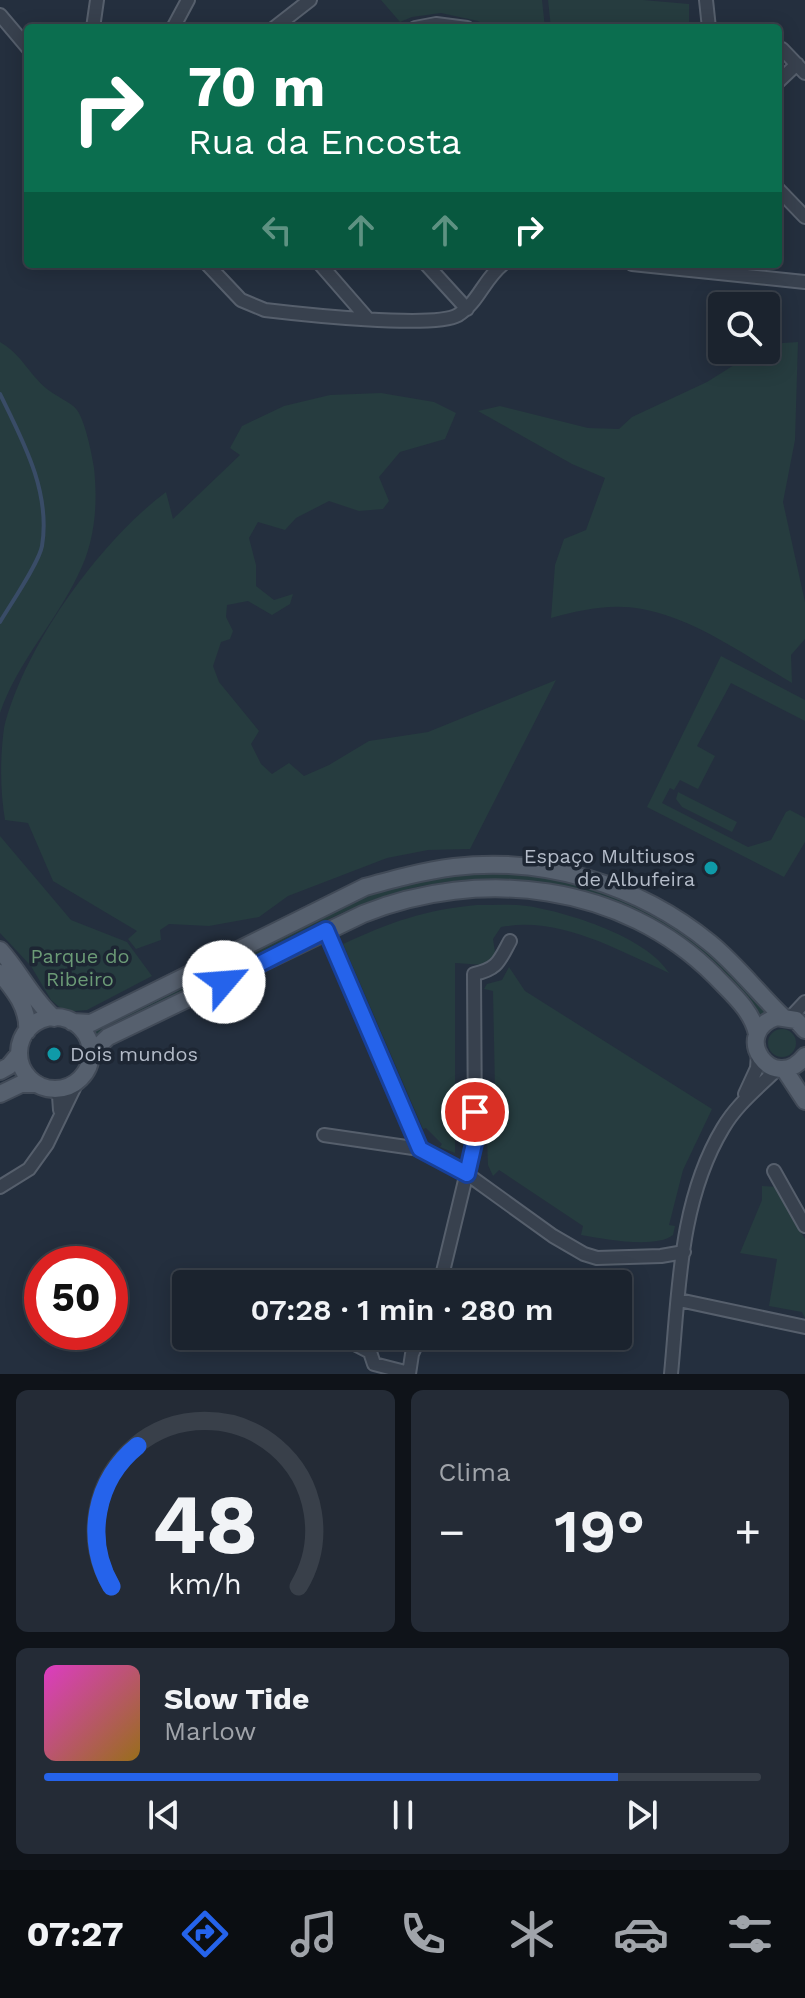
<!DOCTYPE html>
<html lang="pt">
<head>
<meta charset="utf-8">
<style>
	:root { --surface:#1b232e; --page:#242b36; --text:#f1f3f6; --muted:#a0a4aa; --line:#39404a; --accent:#2563eb }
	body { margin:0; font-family:"Work Sans",sans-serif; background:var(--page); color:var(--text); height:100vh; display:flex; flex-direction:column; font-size:30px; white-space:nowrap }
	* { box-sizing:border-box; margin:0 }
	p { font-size:26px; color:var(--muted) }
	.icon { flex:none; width:44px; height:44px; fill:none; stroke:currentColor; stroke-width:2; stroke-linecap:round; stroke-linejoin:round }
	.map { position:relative; height:1374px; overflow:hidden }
	.side { display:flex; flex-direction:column; gap:16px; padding:16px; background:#0f1319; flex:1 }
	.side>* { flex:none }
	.banner { position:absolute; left:24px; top:24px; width:758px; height:244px; border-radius:8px; box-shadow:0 4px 20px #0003,0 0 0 2px var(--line); background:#0b6e4f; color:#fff; overflow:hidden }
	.buttons { position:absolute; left:708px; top:292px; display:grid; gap:16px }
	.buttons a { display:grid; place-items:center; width:72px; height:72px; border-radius:8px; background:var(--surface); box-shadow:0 4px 20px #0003,0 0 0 2px var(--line); font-size:40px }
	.speed { position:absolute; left:24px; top:1246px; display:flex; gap:16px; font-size:40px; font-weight:700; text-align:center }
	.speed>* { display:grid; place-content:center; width:104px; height:104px; border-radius:50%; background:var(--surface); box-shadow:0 4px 20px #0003,0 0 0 2px var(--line); line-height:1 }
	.speed .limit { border:12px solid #d22; background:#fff; color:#111 }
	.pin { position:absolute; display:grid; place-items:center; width:68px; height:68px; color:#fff; margin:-34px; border:4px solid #fff; border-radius:50%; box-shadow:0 2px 8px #0007 }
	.me { position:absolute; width:88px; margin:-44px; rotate:63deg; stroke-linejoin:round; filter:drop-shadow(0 0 6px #0008) }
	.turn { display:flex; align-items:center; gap:28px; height:168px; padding:0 32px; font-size:36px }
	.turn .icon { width:104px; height:104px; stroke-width:2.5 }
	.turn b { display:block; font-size:56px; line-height:68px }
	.lanes { display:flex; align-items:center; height:76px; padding:0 32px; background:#0003; justify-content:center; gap:40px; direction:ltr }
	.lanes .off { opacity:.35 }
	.big { font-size:60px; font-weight:600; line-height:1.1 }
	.side .widget { flex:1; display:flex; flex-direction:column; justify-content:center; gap:12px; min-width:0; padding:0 28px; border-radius:12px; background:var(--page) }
	.side .dial { align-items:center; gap:0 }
	.dial svg { height:208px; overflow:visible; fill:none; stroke:var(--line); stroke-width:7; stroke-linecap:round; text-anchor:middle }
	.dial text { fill:var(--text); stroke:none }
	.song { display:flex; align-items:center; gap:24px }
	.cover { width:96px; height:96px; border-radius:12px; background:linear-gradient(135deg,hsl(310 70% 55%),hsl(40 70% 35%)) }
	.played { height:8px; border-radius:4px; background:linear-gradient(90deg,var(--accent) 80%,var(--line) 80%) }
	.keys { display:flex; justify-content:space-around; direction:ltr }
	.heat { display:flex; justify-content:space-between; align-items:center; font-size:44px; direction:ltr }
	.side .tiles { flex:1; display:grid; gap:16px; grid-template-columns:1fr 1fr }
	.widget:last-child { grid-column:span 2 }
	.trip { position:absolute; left:172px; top:1270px; width:460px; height:80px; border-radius:8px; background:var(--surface); box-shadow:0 4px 20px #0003,0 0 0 2px var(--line); font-weight:600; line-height:80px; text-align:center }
	.tabs { display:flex; height:128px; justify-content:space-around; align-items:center; background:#0b0e12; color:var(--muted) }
	.tabs .icon { width:56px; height:56px }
	.tabs .active { color:var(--accent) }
	.tabs b { font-size:36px; color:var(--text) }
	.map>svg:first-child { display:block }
	.green { fill:#263c3f }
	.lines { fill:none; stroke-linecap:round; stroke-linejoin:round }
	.stream { stroke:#394c67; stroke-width:4 }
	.minor-casing { stroke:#565f6c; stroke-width:16 }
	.major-casing { stroke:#414a57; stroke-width:20 }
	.minor { stroke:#38414e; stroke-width:12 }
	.major { stroke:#56606e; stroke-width:16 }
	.route-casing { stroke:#184099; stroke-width:20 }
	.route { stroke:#2563eb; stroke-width:14 }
	.culture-dot { fill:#0f9aa8; stroke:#1d2633; stroke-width:3 }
	.labels { text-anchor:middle; stroke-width:7; stroke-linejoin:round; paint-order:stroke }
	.poi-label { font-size:20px; fill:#b4bcc9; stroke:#1d2633; text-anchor:end }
	.park-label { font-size:20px; fill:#6b9a76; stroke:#1d2633 }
</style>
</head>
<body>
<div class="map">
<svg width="805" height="1374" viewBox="0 0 805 1374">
	<rect width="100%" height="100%" fill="#242f3e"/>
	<path class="green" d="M 381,0 L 542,0 L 545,28 L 491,28 L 478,21 L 441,13 L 412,17 L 400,22 Z
		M 548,0 L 643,0 L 689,4 L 689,28 L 551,28 Z
		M 0,342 C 22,355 28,373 47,389 C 55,396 71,402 77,410 C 85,421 92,454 94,468 C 98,505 95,542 78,575 C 55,623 17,663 0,713 Z
		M 798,342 L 795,440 L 783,502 L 805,602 L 805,639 L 791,655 L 792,683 C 746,656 696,619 642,609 C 611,603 580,610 551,618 L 555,565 L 564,539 L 586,530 L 605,478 L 572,464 L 478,411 L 500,406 L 588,428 L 619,429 L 632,417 L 707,382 L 758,350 L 766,350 L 767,344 Z
		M 381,393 L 434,402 L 456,413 L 445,439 L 400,452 L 379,477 L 389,501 L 383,509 L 359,511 L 329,501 L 296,518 L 285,530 L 258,522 L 249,538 L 256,565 L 256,586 L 274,600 L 293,594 L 290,604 L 272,615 L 248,601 L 227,605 L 226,617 L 233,631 L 230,639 L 221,642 L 213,666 L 219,682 L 259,731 L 251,744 L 261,764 L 272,774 L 289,763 L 304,776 L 329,765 L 369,741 L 428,732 L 556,680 L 470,849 L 428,850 L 387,858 L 288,896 L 259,917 L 209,926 L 169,924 L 160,930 L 161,940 L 136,949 L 128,939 L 137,931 L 53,881 L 28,823 L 5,820 C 0,790 0,758 4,728 C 24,647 99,542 166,492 L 173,519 L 240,455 L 230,448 L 242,426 L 284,406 L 330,395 Z
		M 721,656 L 805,700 L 805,721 L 731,683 L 697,746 L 715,756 L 698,789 L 680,780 L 674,790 L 670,788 L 662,803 L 748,847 L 771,840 L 786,812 L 790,810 L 805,818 L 805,842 L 784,877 L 647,807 Z
		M 678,792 L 737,822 L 732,832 L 682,807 L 676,799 Z
		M 0,836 L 71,920 L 127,942 L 152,976 L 87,1010 L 65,1012 L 51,1000 L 31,966 L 0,933 Z
		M 460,873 C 508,873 555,874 602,889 C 665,908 729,960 767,1014 L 760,1017 C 679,901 530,853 394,893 C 348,907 305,931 261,953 C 205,981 148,1007 93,1038 L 90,1030 L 342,905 L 395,885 Z
		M 477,905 C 493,905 511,904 527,906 C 567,912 647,937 669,973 C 617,950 560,916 501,927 L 493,939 L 495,952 L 493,960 L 484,965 L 455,963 L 455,1153 L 440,1147 L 442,1144 L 426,1128 L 423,1129 L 343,944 C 391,922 424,910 477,905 Z
		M 509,967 L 525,991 L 712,1109 L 683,1170 L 669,1225 L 675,1226 L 673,1235 C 655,1249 604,1239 581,1235 L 583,1226 L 499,1170 L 493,1176 L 488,1165 L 487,1140 L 496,1139 L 493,991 L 484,989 L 487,984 L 502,980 Z
		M768 1043a14 14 0 1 1 28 0a14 14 0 1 1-28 0Z
		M 762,1186 L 779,1187 L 789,1204 L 787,1209 L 805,1239 L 805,1318 L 802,1312 L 769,1306 L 777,1259 L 740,1253 L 762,1200 Z"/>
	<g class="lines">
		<path class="stream" d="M 0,394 C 23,441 51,492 42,546 C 39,563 10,605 0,622"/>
		<defs>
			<path id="minor" d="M 706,0 L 709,28
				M 0,15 L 28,48
				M 93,28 L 97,0
				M 173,28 L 188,0
				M 274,28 L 310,0
				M 415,28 L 436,24 L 467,28
				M 778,52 L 782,49 L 805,73
				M 778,82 L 797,64
				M 778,189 L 805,217
				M 207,264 L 241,300 L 265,310 C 299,314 434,329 458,315 C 478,303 484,279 503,264
				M 320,264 L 367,318
				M 426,264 L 467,309
				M 632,264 L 805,282
				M 326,930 L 420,1149
				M 790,1018 L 805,1002
				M 53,1089 L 59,1096 L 60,1110
				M 745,1094 L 757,1068 L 758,1054
				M 324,1135 L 420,1149 L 467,1174 L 553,1236 L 584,1254 L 597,1258 L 661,1256 L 684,1252
				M 774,1171 L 805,1226
				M 0,1187 L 29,1169 L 47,1144 L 77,1082
				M 225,1283 L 227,1284
				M 440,1284 L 475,1139 L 474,974 C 498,969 499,961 510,941
				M 679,1300 L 805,1327
				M 339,1336 L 370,1352
				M 377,1336 L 370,1352 L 374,1364 L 409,1373
				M 409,1374 L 412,1354 L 420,1336
				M 671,1374 C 679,1291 679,1201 723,1128 C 737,1104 758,1088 777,1069"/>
			<path id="major" d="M 0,950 C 20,972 32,999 54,1018
				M 0,973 C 14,990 29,1008 27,1031
				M19 1053a36 36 0 1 1 72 0a36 36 0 1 1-72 0Z
				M 72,1022 L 91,1023 L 365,887 C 394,879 423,871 454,867 C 545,856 639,885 710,943 C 737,965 758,993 783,1017
				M 805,1030 L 796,1020 L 777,1017 C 729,1033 773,1096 805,1056
				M 91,1053 L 108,1037 L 363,914 C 480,867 623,883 715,976 C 731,993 752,1010 757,1034
				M 784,1069 L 805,1101
				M 0,1071 L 9,1066 L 19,1054
				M 0,1094 L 21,1084 L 37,1084"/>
		</defs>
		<use href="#minor" class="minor-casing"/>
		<use href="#major" class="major-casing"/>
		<use href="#minor" class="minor"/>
		<use href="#major" class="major"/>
	</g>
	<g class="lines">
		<defs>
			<path id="route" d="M 224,982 L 326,930 L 420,1149 L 467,1174 L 475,1139 L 475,1112"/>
		</defs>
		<use href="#route" class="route-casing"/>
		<use href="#route" class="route"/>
	</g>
	<g class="culture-dot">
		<circle cx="711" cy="868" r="8"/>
		<circle cx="54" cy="1054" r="8"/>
	</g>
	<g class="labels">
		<g class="poi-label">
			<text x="695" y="863">Espaço Multiusos<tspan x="695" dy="23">de Albufeira</tspan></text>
			<text x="70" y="1061" text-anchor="start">Dois mundos</text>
		</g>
		<g class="park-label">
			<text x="80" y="963">Parque do<tspan x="80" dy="23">Ribeiro</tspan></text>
		</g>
	</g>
</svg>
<div class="buttons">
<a><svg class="icon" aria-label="search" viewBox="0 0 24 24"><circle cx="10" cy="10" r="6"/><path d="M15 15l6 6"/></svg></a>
</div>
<div class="speed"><div class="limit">50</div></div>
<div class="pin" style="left:475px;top:1112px;background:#d93025"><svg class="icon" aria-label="arrive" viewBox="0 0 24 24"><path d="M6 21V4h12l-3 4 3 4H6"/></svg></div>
<svg class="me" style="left:224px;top:982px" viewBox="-20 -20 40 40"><circle r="19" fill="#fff"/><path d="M0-13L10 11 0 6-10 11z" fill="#2563eb"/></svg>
<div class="trip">07:28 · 1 min · 280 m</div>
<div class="banner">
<div class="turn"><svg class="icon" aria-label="right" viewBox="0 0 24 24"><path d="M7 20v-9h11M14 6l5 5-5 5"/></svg><div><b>70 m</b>Rua da Encosta</div></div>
<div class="lanes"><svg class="icon off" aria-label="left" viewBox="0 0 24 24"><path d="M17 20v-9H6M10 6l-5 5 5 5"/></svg><svg class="icon off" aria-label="ahead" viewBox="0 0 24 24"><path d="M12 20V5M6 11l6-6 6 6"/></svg><svg class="icon off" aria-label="ahead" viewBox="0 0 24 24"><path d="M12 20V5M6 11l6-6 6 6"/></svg><svg class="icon" aria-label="right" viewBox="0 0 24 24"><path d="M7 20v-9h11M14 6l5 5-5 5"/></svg></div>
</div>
</div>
<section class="side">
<div class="tiles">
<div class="widget dial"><svg viewBox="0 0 100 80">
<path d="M14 69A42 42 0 1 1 86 69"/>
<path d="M14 69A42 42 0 0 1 24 15" stroke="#2563eb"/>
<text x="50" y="56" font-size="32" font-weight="700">48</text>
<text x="50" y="72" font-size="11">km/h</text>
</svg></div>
<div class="widget"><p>Clima</p>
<div class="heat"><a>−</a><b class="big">19°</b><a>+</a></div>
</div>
<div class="widget">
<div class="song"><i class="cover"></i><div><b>Slow Tide</b><p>Marlow</p></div></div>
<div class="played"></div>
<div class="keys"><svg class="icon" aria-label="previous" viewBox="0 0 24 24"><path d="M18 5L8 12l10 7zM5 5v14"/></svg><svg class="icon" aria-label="pause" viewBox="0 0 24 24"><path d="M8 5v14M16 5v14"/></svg><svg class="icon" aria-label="next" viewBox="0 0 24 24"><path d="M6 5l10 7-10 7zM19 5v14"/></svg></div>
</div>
</div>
</section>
<nav class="tabs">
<b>07:27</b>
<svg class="icon active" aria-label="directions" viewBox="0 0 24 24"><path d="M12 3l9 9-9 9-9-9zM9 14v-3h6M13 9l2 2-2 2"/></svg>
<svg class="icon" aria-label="music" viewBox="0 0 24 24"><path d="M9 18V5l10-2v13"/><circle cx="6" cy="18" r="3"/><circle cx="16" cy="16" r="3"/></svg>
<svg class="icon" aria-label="phone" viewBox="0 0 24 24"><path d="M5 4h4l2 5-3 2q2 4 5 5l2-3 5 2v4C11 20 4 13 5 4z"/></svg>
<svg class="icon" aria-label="climate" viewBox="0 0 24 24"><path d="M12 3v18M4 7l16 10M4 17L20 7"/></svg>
<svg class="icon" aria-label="car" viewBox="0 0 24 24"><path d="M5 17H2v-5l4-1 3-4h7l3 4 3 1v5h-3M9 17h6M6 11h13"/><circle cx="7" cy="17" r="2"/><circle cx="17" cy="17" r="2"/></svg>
<svg class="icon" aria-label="filters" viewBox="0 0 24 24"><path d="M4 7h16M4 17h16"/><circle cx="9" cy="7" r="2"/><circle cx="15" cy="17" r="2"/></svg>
</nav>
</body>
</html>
